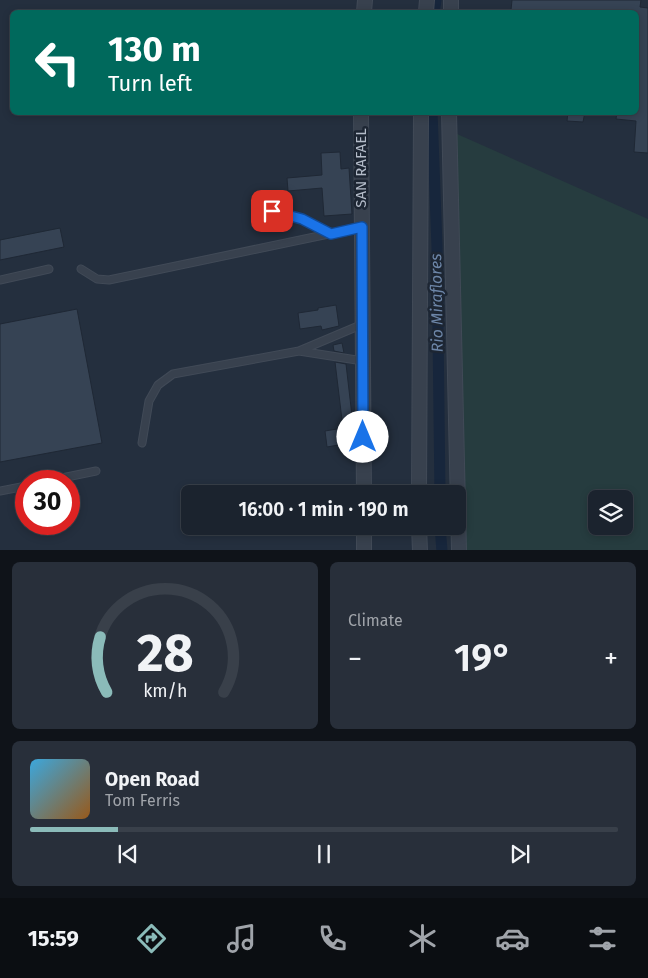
<!DOCTYPE html>
<html lang="en">
<head>
<meta charset="utf-8">
<style>
	:root { --surface:#1b232e; --page:#282f3a; --text:#f1f3f6; --muted:#a0a4aa; --line:#39404a; --accent:#8bbbb9 }
	body { margin:0; font-family:"Fira Sans",sans-serif; background:var(--page); color:var(--text); height:100vh; display:flex; flex-direction:column; font-size:19px; white-space:nowrap }
	* { box-sizing:border-box; margin:0 }
	p { font-size:16px; color:var(--muted) }
	.icon { flex:none; width:28px; height:28px; fill:none; stroke:currentColor; stroke-width:2; stroke-linecap:round; stroke-linejoin:round }
	.map { position:relative; height:550px; overflow:hidden }
	.details { display:flex; flex-direction:column; gap:12px; padding:12px; background:#0f1319; flex:1 }
	.details>* { flex:none }
	.hud { position:absolute; left:10px; top:10px; width:629px; height:105px; border-radius:8px; box-shadow:0 2px 8px #0003,0 0 0 1px var(--line); background:#00695c; color:#fff; overflow:hidden }
	.controls { position:absolute; left:588px; top:490px; display:grid; gap:10px }
	.controls a { display:grid; place-items:center; width:45px; height:45px; border-radius:8px; background:var(--surface); box-shadow:0 2px 8px #0003,0 0 0 1px var(--line); font-size:25px }
	.speed { position:absolute; left:15px; top:470px; display:flex; gap:10px; font-size:25px; font-weight:700; text-align:center }
	.speed>* { display:grid; place-content:center; width:65px; height:65px; border-radius:50%; background:var(--surface); box-shadow:0 2px 8px #0003,0 0 0 1px var(--line); line-height:1 }
	.speed .limit { border:8px solid #d22; background:#fff; color:#111 }
	.pin { position:absolute; display:grid; place-items:center; width:42px; height:42px; color:#fff; margin:-21px; border-radius:10px; box-shadow:0 2px 8px #0006 }
	.me { position:absolute; width:55px; margin:-28px; rotate:0deg; stroke-linejoin:round; filter:drop-shadow(0 0 4px #0008) }
	.turn { display:flex; align-items:center; gap:18px; height:105px; padding:0 15px; font-size:22px }
	.turn .icon { width:65px; height:65px; stroke-width:2.5 }
	.turn b { display:block; font-size:35px; line-height:42px }
	.big { font-size:38px; font-weight:600; line-height:1.1 }
	.details .widget { flex:1; display:flex; flex-direction:column; justify-content:center; gap:8px; min-width:0; padding:0 18px; border-radius:8px; background:var(--page) }
	.details .dial { align-items:center; gap:0 }
	.dial svg { height:130px; overflow:visible; fill:none; stroke:var(--line); stroke-width:7; stroke-linecap:round; text-anchor:middle }
	.dial text { fill:var(--text); stroke:none }
	.song { display:flex; align-items:center; gap:15px }
	.cover { width:60px; height:60px; border-radius:8px; background:linear-gradient(135deg,hsl(200 70% 55%),hsl(30 70% 35%)) }
	.played { height:5px; border-radius:2px; background:linear-gradient(90deg,var(--accent) 15%,var(--line) 15%) }
	.keys { display:flex; justify-content:space-around; direction:ltr }
	.heat { display:flex; justify-content:space-between; align-items:center; font-size:28px; direction:ltr }
	.details .tiles { flex:1; display:grid; gap:12px; grid-template-columns:1fr 1fr }
	.widget:last-child { grid-column:span 2 }
	.trip { position:absolute; left:181px; top:485px; width:285px; height:50px; border-radius:8px; background:var(--surface); box-shadow:0 2px 8px #0003,0 0 0 1px var(--line); font-weight:600; line-height:50px; text-align:center }
	.tabs { display:flex; height:80px; justify-content:space-around; align-items:center; background:#0b0e12; color:var(--muted) }
	.tabs .icon { width:35px; height:35px }
	.tabs .on { color:var(--accent) }
	.tabs b { font-size:22px; color:var(--text) }
	.map>svg:first-child { display:block }
	.green { fill:#263c3f; fill-rule:evenodd }
	.lines { fill:none; stroke-linecap:round; stroke-linejoin:round }
	.canal { stroke:#17263c; stroke-width:11 }
	.building { fill:#364354; stroke:#1f2835 }
	.service-casing { stroke:#414a57; stroke-width:9 }
	.minor-casing { stroke:#414a57; stroke-width:16 }
	.service { stroke:#38414e; stroke-width:7 }
	.minor { stroke:#38414e; stroke-width:14 }
	.route-casing { stroke:#114b97; stroke-width:12 }
	.route { stroke:#1a73e8; stroke-width:9 }
	.labels { text-anchor:middle; stroke-width:5; stroke-linejoin:round; paint-order:stroke }
	.street-label { font-size:15px; fill:#b4bcc9; stroke:#1d2633 }
	.water-label { font-size:16px; font-style:italic; fill:#6d86a8; stroke:#1d2633 }
</style>
</head>
<body>
<div class="map">
<svg width="648" height="551" viewBox="0 0 648 551">
	<rect width="100%" height="100%" fill="#242f3e"/>
	<path class="green" d="M 457,134 L 648,219 L 648,550 L 465,550 ZM 596,499 L 624,499 L 624,526 L 596,526 Z"/>
	<g class="lines">
		<path class="canal" d="M 434,12 L 436,0
			M 432,112 L 437,247 L 440,494
			M 440,526 L 442,551"/>
	</g>
	<path class="building" d="M 512,0 L 641,0 L 640,7 L 648,8 L 648,153 L 634,152 L 636,121 L 616,119 L 617,112 L 636,112 L 636,12 L 530,12 L 511,10 Z
		M 568,112 L 585,112 L 583,122 L 567,121 Z
		M 340,152 L 341,169 L 349,168 L 352,214 L 324,216 L 322,188 L 288,191 L 287,178 L 322,175 L 321,153 Z
		M 60,228 L 64,247 L 0,260 L 0,240 Z
		M 336,305 L 339,326 L 322,330 L 321,326 L 300,329 L 298,313 L 318,310 L 318,308 Z
		M 77,309 L 102,443 L 0,462 L 0,324 Z
		M 342,343 L 344,353 L 334,351 L 333,345 Z
		M 335,362 L 346,364 L 355,442 L 327,447 L 325,431 L 343,428 Z"/>
	<g class="lines">
		<defs>
			<path id="service" d="M 273,211 L 302,219 L 331,233
				M 81,269 L 97,279 L 109,280 L 362,227
				M 0,280 L 49,269
				M 299,351 L 363,361
				M 142,443 L 149,401 L 158,385 L 173,374 L 299,351 L 363,324
				M 47,481 L 96,471
				M 0,491 L 26,486"/>
			<path id="minor" d="M 364,12 L 365,0
				M 426,12 L 427,0
				M 451,12 L 451,0
				M 361,112 L 364,494
				M 449,112 L 459,551
				M 419,494 L 421,112
				M 364,526 L 364,551
				M 419,526 L 420,551"/>
		</defs>
		<use href="#service" class="service-casing"/>
		<use href="#minor" class="minor-casing"/>
		<use href="#service" class="service"/>
		<use href="#minor" class="minor"/>
	</g>
	<g class="lines">
		<defs>
			<path id="route" d="M 272,211 L 302,219 L 331,234 L 362,227 L 363,437"/>
		</defs>
		<use href="#route" class="route-casing"/>
		<use href="#route" class="route"/>
	</g>
	<g class="labels">
		<g class="street-label">
			<text transform="translate(361 168) rotate(-90)" y="5">SAN RAFAEL</text>
		</g>
		<g class="water-label">
			<text transform="translate(436 303) rotate(-91)" y="6">Rio Miraflores</text>
		</g>
	</g>
</svg>
<div class="controls">
<a><svg class="icon" aria-label="layers" viewBox="0 0 24 24"><path d="M12 4l9 5-9 5-9-5zM3 14l9 5 9-5"/></svg></a>
</div>
<div class="speed"><div class="limit">30</div></div>
<div class="pin" style="left:272px;top:211px;background:#d93025"><svg class="icon" aria-label="arrive" viewBox="0 0 24 24"><path d="M6 21V4h12l-3 4 3 4H6"/></svg></div>
<svg class="me" style="left:363px;top:437px" viewBox="-20 -20 40 40"><circle r="19" fill="#fff"/><path d="M0-13L10 11 0 6-10 11z" fill="#1a73e8"/></svg>
<div class="trip">16:00 · 1 min · 190 m</div>
<div class="hud">
<div class="turn"><svg class="icon" aria-label="left" viewBox="0 0 24 24"><path d="M17 20v-9H6M10 6l-5 5 5 5"/></svg><div><b>130 m</b>Turn left</div></div>
</div>
</div>
<section class="details">
<div class="tiles">
<div class="widget dial"><svg viewBox="0 0 100 80">
<path d="M14 69A42 42 0 1 1 86 69"/>
<path d="M14 69A42 42 0 0 1 10 35" stroke="#8bbbb9"/>
<text x="50" y="56" font-size="32" font-weight="700">28</text>
<text x="50" y="72" font-size="11">km/h</text>
</svg></div>
<div class="widget"><p>Climate</p>
<div class="heat"><a>−</a><b class="big">19°</b><a>+</a></div>
</div>
<div class="widget">
<div class="song"><i class="cover"></i><div><b>Open Road</b><p>Tom Ferris</p></div></div>
<div class="played"></div>
<div class="keys"><svg class="icon" aria-label="previous" viewBox="0 0 24 24"><path d="M18 5L8 12l10 7zM5 5v14"/></svg><svg class="icon" aria-label="pause" viewBox="0 0 24 24"><path d="M8 5v14M16 5v14"/></svg><svg class="icon" aria-label="next" viewBox="0 0 24 24"><path d="M6 5l10 7-10 7zM19 5v14"/></svg></div>
</div>
</div>
</section>
<nav class="tabs">
<b>15:59</b>
<svg class="icon on" aria-label="directions" viewBox="0 0 24 24"><path d="M12 3l9 9-9 9-9-9zM9 14v-3h6M13 9l2 2-2 2"/></svg>
<svg class="icon" aria-label="music" viewBox="0 0 24 24"><path d="M9 18V5l10-2v13"/><circle cx="6" cy="18" r="3"/><circle cx="16" cy="16" r="3"/></svg>
<svg class="icon" aria-label="phone" viewBox="0 0 24 24"><path d="M5 4h4l2 5-3 2q2 4 5 5l2-3 5 2v4C11 20 4 13 5 4z"/></svg>
<svg class="icon" aria-label="climate" viewBox="0 0 24 24"><path d="M12 3v18M4 7l16 10M4 17L20 7"/></svg>
<svg class="icon" aria-label="car" viewBox="0 0 24 24"><path d="M5 17H2v-5l4-1 3-4h7l3 4 3 1v5h-3M9 17h6M6 11h13"/><circle cx="7" cy="17" r="2"/><circle cx="17" cy="17" r="2"/></svg>
<svg class="icon" aria-label="filters" viewBox="0 0 24 24"><path d="M4 7h16M4 17h16"/><circle cx="9" cy="7" r="2"/><circle cx="15" cy="17" r="2"/></svg>
</nav>
</body>
</html>
